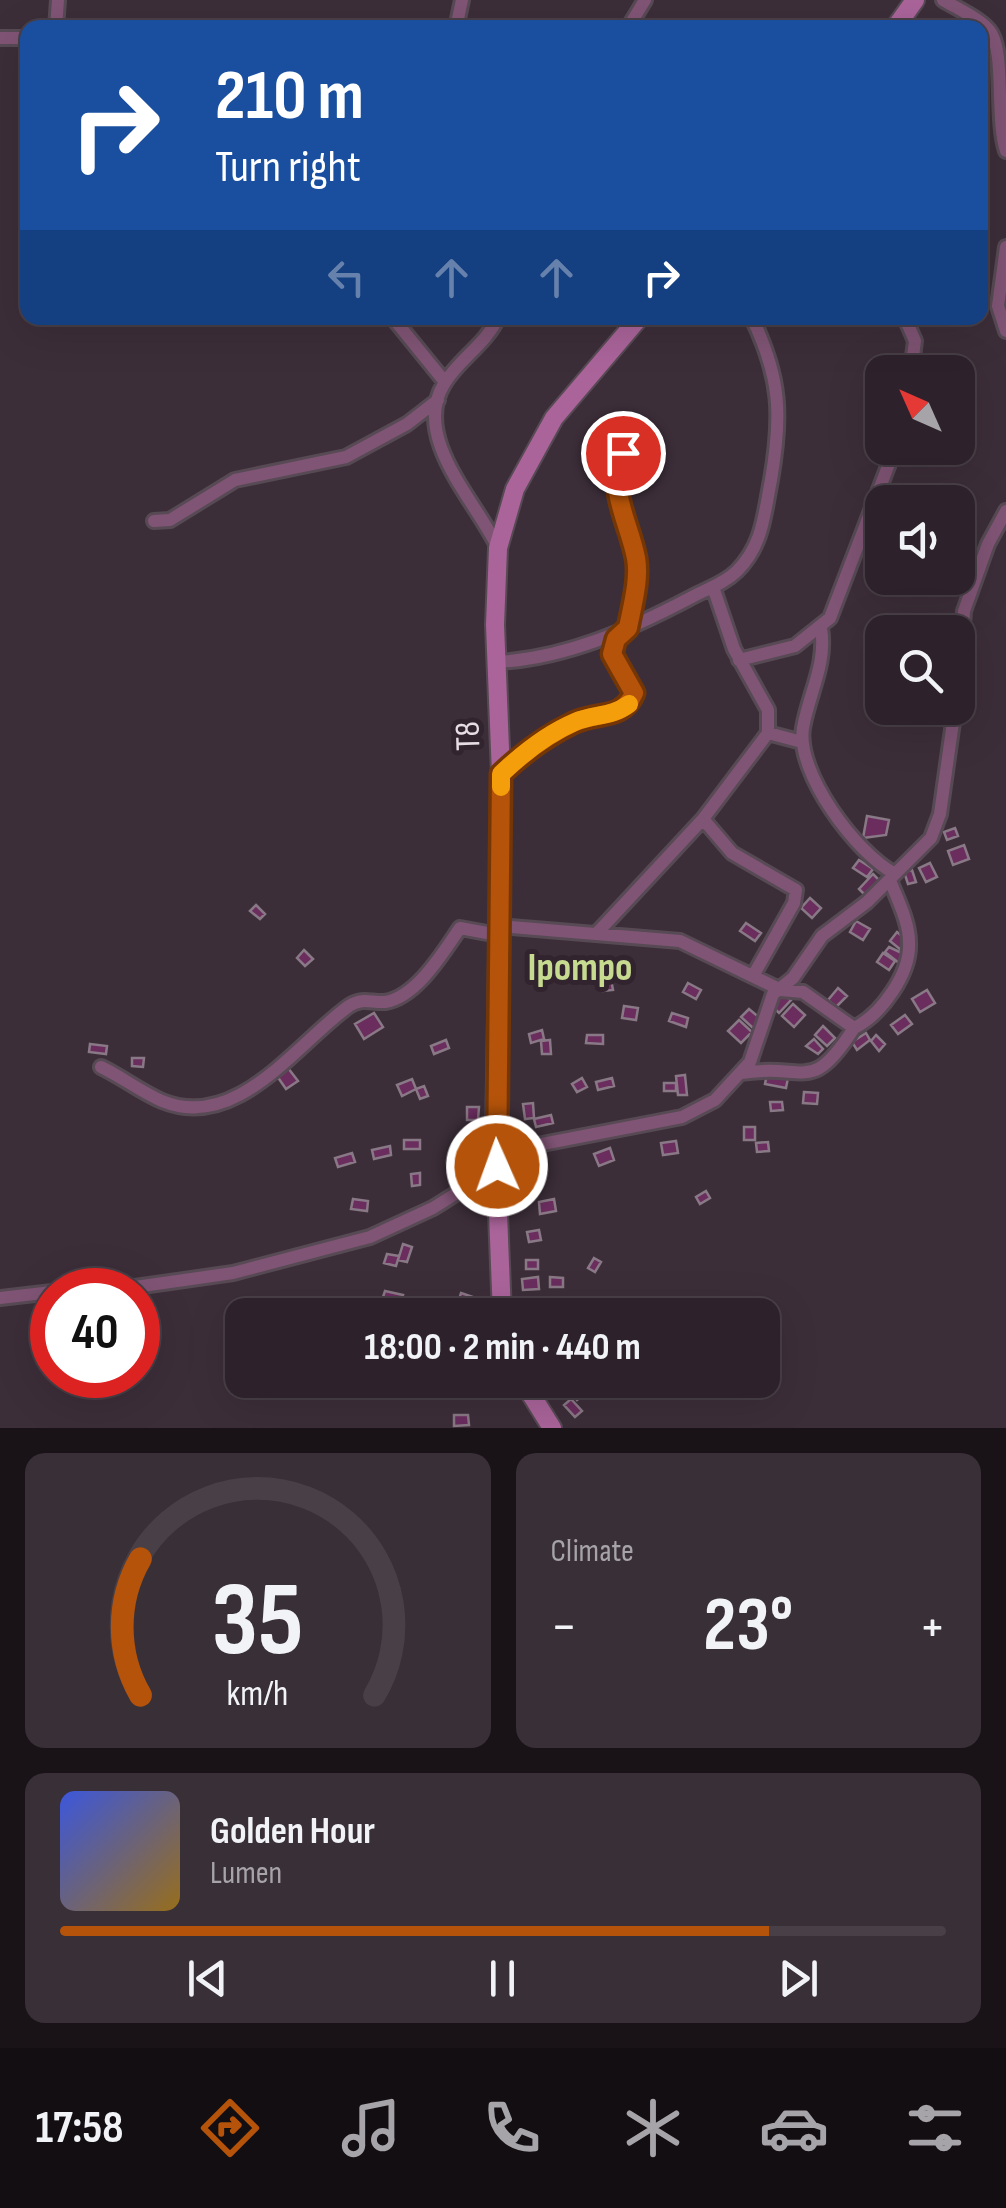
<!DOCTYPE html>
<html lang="en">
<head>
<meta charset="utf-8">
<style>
	:root { --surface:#2d222b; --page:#392f37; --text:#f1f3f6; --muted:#a7a4a9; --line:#483f47; --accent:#b45309 }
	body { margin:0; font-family:"Sofia Sans Condensed",sans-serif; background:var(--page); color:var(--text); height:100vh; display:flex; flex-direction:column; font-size:38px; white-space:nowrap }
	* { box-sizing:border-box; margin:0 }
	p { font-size:32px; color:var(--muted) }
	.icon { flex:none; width:55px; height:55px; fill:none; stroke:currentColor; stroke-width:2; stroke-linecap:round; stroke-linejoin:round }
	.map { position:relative; height:1428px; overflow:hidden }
	.side { display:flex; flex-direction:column; gap:25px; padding:25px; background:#191318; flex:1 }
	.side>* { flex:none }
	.guide { position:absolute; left:20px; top:20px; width:968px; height:305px; border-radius:20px; box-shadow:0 10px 40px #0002,0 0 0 2px var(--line); background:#1a4fa0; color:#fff; overflow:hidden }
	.needle { width:65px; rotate:315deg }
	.tools { position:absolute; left:865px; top:355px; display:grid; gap:20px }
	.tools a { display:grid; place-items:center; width:110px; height:110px; border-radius:20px; background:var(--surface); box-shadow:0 10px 40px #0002,0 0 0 2px var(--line); font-size:50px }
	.speed { position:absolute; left:30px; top:1268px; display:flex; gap:20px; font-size:50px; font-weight:700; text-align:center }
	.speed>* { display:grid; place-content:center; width:130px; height:130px; border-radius:50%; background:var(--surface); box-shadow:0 10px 40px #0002,0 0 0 2px var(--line); line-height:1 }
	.speed .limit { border:15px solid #d22; background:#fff; color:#111 }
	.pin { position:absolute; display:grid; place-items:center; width:85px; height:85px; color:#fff; margin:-42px; border:5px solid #fff; border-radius:50%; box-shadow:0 2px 10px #0007 }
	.me { position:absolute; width:110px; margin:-55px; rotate:358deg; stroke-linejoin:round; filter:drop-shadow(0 0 8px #0008) }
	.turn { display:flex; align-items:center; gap:35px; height:210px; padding:0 30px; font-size:45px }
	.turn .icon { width:130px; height:130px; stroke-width:2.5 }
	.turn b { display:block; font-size:70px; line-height:85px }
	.lanes { display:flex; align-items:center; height:95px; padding:0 30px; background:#0003; justify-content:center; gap:50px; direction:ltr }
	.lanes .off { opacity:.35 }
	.big { font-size:75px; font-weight:700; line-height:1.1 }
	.side .widget { flex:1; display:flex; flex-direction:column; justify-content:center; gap:15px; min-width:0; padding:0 35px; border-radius:20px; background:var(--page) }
	.side .dial { align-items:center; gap:0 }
	.dial svg { height:260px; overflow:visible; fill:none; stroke:var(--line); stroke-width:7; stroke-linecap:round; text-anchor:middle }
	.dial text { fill:var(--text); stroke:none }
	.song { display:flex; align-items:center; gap:30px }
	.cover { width:120px; height:120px; border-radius:15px; background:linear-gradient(135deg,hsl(230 70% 55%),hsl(40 70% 35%)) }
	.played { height:10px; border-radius:5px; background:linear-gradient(90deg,var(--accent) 80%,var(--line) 80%) }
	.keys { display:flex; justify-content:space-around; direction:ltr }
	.heat { display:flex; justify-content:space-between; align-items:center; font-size:55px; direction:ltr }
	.side .tiles { flex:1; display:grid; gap:25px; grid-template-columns:1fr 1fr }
	.widget:last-child { grid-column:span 2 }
	.trip { position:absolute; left:225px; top:1298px; width:555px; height:100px; border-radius:20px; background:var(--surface); box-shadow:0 10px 40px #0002,0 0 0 2px var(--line); font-weight:700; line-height:100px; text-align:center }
	.dock { display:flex; height:160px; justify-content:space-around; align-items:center; background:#120e11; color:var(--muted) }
	.dock .icon { width:70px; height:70px }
	.dock .selected { color:var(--accent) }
	.dock b { font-size:45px; color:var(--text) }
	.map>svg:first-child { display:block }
	.building { fill:#6a2d5e; stroke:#897885; stroke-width:2.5 }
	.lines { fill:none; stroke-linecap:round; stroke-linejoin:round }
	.street-casing { stroke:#574a54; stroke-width:18 }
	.secondary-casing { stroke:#574a54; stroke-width:22 }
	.street { stroke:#805475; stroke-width:12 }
	.secondary { stroke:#aa649a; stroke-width:18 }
	.route-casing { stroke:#753606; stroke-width:25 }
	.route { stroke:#b45309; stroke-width:18 }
	.slow { stroke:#f59e0b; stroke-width:18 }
	.labels { text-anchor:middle; stroke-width:10; stroke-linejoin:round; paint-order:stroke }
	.street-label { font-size:35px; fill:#e7dde4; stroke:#32242e }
	.quarter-label { font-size:40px; font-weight:bold; fill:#c6da90; stroke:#32242e }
</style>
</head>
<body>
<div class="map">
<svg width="1006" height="1428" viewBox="0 0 1006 1428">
	<rect width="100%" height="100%" fill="#3c2e39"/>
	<path class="building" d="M 867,816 L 889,820 L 886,835 L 863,838 Z
		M 955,828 L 958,836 L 947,840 L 944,832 Z
		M 964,845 L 969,859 L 953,865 L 948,851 Z
		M 859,860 L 873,869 L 867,877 L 853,868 Z
		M 930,863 L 937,877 L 926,882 L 919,868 Z
		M 912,870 L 916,882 L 908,884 L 904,872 Z
		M 873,874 L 881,882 L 864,894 L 859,889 Z
		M 810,898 L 821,908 L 812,918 L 801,908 Z
		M 256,905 L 265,914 L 260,919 L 250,911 Z
		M 856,921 L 870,929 L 863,940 L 850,932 Z
		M 746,923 L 761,933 L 755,941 L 740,931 Z
		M 897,932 L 908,941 L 901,950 L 890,941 Z
		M 889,947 L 906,955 L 899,963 L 885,952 Z
		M 304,950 L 313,959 L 305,966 L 297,958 Z
		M 883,953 L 895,961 L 889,970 L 877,962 Z
		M 610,974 L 613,990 L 603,991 L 600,975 Z
		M 688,983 L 701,990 L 696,999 L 683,992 Z
		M 838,988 L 847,996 L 836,1007 L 828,1000 Z
		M 927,990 L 935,1003 L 920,1012 L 912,999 Z
		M 782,992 L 791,1000 L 779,1013 L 770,1004 Z
		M 793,1004 L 805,1015 L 794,1027 L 782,1016 Z
		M 624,1006 L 638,1008 L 636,1020 L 622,1018 Z
		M 749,1009 L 761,1019 L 753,1028 L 741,1017 Z
		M 374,1013 L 383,1027 L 364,1039 L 355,1024 Z
		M 672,1013 L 688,1018 L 686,1027 L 669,1021 Z
		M 905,1015 L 912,1024 L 898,1034 L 891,1025 Z
		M 739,1020 L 752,1032 L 741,1043 L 728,1031 Z
		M 823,1026 L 835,1038 L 827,1046 L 815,1035 Z
		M 542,1030 L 544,1039 L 531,1043 L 529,1034 Z
		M 866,1033 L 870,1040 L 857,1050 L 852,1042 Z
		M 587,1035 L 603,1035 L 603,1044 L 586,1043 Z
		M 876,1035 L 885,1044 L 879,1051 L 871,1041 Z
		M 814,1039 L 823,1049 L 818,1054 L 806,1046 Z
		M 446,1040 L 449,1048 L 434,1054 L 431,1046 Z
		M 550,1040 L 551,1054 L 542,1054 L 541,1041 Z
		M 90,1044 L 107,1046 L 106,1054 L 89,1052 Z
		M 132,1058 L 144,1058 L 143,1067 L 132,1066 Z
		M 288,1068 L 298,1081 L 286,1089 L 277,1076 Z
		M 767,1074 L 788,1078 L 786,1088 L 765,1084 Z
		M 685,1075 L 687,1095 L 678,1095 L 676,1076 Z
		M 582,1078 L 587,1087 L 577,1092 L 572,1084 Z
		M 612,1078 L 614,1086 L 598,1090 L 596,1082 Z
		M 412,1079 L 416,1089 L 402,1096 L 397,1085 Z
		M 664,1083 L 676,1083 L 676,1091 L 664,1091 Z
		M 424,1086 L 428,1096 L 420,1099 L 416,1089 Z
		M 804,1092 L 818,1093 L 817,1104 L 803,1103 Z
		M 770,1102 L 782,1102 L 783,1110 L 771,1111 Z
		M 533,1103 L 534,1118 L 525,1119 L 523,1104 Z
		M 467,1107 L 479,1107 L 478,1120 L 467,1120 Z
		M 551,1115 L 553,1123 L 536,1127 L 534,1119 Z
		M 744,1127 L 755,1127 L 755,1140 L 744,1140 Z
		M 404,1140 L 420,1140 L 420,1149 L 404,1149 Z
		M 676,1141 L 678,1153 L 663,1155 L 661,1143 Z
		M 768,1142 L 769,1151 L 757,1152 L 756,1143 Z
		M 390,1146 L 391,1155 L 374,1159 L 372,1150 Z
		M 610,1148 L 614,1160 L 599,1166 L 594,1154 Z
		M 539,1152 L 544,1163 L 530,1169 L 526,1157 Z
		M 352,1153 L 355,1162 L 338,1167 L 335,1158 Z
		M 420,1173 L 420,1185 L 412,1186 L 411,1174 Z
		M 706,1191 L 710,1198 L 700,1204 L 696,1197 Z
		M 353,1199 L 368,1201 L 367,1211 L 351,1209 Z
		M 554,1199 L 556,1211 L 540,1214 L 539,1202 Z
		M 539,1230 L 541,1240 L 529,1242 L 527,1232 Z
		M 403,1244 L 412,1247 L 407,1262 L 398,1260 Z
		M 387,1254 L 399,1256 L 396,1266 L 384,1263 Z
		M 594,1258 L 601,1262 L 595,1272 L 588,1268 Z
		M 526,1260 L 538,1260 L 538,1269 L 526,1269 Z
		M 538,1277 L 539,1289 L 523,1290 L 522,1279 Z
		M 550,1277 L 563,1278 L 563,1287 L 550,1287 Z
		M 385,1291 L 403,1295 L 399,1308 L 381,1303 Z
		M 461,1293 L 473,1297 L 470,1307 L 458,1303 Z
		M 581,1386 L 586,1393 L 577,1400 L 572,1394 Z
		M 571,1399 L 582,1411 L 575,1417 L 564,1405 Z
		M 454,1415 L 468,1415 L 469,1425 L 454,1426 Z"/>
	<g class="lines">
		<defs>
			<path id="street" d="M 943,0 C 958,9 977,17 989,30 C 1006,50 995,117 1006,151
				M 56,28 L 58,0
				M 456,28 L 462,0
				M 628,28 L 645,0
				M 0,38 L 28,38
				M 1006,247 L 998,306 L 1006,331
				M 393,318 L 445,382
				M 905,318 L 915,341 L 911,372
				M 154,521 L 170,520 L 235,480 L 346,457 L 407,424 L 438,400
				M 498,548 C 477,502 411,438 444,384 C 459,359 485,345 498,318
				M 821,628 C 827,664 809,693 803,728 C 796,773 856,853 895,874
				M 739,660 L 795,646 L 830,618 L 895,448
				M 496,662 C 565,659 631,629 690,598 C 706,589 724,584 737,571 C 763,545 764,515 771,480 C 782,416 781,378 752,318
				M 958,695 L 964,611 L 988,544 L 1006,511
				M 768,733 L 802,742
				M 501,774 L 570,724 L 616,714 L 629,705 L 634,693 L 612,654 L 617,639 L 629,628 C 632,608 637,585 637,565 C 635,508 597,499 633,435
				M 703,819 L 732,853 L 796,890 L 794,903 L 753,976
				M 498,926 L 680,941 L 781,990 L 803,992 L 854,1028 C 881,1015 911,973 909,942 C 909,921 897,899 890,880
				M 598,932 L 703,819 L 768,733 L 768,710 L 734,649 L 713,587
				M 101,1067 C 122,1077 141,1092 162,1101 C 237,1132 296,1044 349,1006 C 363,997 371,1003 385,1002 C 417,997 444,951 460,928 L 498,935
				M 741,1073 C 806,1062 810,1097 854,1028
				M 114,1290 L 233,1273 L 370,1237 L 433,1208 L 532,1146 L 682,1117 L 715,1100 L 750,1062 L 773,994 L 793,978 L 822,936 L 867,902 L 931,838 L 940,814 L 955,708
				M 0,1298 L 52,1292"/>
			<path id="secondary" d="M 895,28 L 915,0
				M 502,1315 L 495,1137 L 501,774 L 495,625 L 498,548 L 515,489 L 554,418 L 639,318
				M 522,1380 L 552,1428"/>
		</defs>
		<use href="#street" class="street-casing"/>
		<use href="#secondary" class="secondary-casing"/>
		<use href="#street" class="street"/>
		<use href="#secondary" class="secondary"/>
	</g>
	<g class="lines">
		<defs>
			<path id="route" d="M 497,1166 L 501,774 C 521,755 548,735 573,723 C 597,711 622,721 634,693 L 612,654 L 616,639 L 628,628 C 632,607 640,579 636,558 C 629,521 607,491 623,453"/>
		</defs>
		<use href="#route" class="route-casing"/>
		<use href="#route" class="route"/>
		<path class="slow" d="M 501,787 L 501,774 C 521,755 549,733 575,722 C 594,714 612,717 629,704"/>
	</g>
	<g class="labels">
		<g class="street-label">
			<text transform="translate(467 736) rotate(-92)" y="12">T8</text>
		</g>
		<g class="quarter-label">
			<text x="580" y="980">Ipompo</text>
		</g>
	</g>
</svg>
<div class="tools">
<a><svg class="needle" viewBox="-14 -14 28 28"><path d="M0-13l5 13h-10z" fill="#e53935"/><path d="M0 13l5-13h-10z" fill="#a7a4a9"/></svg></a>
<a><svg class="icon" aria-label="sound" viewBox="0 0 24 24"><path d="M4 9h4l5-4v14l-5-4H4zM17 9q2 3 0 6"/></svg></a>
<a><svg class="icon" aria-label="search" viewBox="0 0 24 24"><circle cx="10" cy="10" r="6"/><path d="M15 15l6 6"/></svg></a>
</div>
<div class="speed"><div class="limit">40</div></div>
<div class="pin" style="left:623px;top:453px;background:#d93025"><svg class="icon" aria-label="arrive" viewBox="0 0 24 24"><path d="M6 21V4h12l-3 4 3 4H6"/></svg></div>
<svg class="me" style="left:497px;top:1166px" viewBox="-20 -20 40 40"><circle r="17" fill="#b45309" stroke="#fff" stroke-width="3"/><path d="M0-11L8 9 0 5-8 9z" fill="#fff"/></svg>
<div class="trip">18:00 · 2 min · 440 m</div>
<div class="guide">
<div class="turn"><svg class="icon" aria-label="right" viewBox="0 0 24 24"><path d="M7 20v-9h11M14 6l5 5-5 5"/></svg><div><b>210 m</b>Turn right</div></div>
<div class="lanes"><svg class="icon off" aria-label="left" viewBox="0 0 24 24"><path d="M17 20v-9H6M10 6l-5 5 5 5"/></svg><svg class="icon off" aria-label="ahead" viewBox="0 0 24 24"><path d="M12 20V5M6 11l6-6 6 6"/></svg><svg class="icon off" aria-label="ahead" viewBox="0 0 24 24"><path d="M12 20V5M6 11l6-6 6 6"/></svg><svg class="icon" aria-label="right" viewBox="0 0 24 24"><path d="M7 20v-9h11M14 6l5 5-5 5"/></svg></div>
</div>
</div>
<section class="side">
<div class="tiles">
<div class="widget dial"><svg viewBox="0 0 100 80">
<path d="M14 69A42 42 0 1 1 86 69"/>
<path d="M14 69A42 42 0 0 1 14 27" stroke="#b45309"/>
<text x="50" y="56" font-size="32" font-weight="700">35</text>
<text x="50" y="72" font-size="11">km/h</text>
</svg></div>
<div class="widget"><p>Climate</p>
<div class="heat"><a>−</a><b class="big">23°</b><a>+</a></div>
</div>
<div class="widget">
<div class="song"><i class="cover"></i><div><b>Golden Hour</b><p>Lumen</p></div></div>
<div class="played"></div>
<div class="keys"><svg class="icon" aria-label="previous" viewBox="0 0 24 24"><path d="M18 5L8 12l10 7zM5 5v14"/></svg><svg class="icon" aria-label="pause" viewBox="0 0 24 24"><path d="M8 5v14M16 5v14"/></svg><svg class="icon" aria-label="next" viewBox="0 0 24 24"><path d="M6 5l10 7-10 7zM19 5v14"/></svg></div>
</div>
</div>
</section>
<nav class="dock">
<b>17:58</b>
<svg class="icon selected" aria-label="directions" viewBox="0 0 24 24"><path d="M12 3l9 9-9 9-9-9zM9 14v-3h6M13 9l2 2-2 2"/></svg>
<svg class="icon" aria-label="music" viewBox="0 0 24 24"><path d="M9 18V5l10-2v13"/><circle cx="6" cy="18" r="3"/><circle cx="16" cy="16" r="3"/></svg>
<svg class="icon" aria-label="phone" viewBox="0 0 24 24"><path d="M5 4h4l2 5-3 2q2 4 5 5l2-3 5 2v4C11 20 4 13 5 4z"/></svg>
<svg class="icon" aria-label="climate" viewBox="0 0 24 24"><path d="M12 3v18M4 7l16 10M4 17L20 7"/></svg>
<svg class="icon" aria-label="car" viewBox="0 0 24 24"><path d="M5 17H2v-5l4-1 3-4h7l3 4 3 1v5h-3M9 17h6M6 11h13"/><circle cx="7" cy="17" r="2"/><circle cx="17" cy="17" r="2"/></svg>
<svg class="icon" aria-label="filters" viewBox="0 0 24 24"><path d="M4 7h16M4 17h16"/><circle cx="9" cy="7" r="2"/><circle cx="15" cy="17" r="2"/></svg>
</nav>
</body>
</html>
